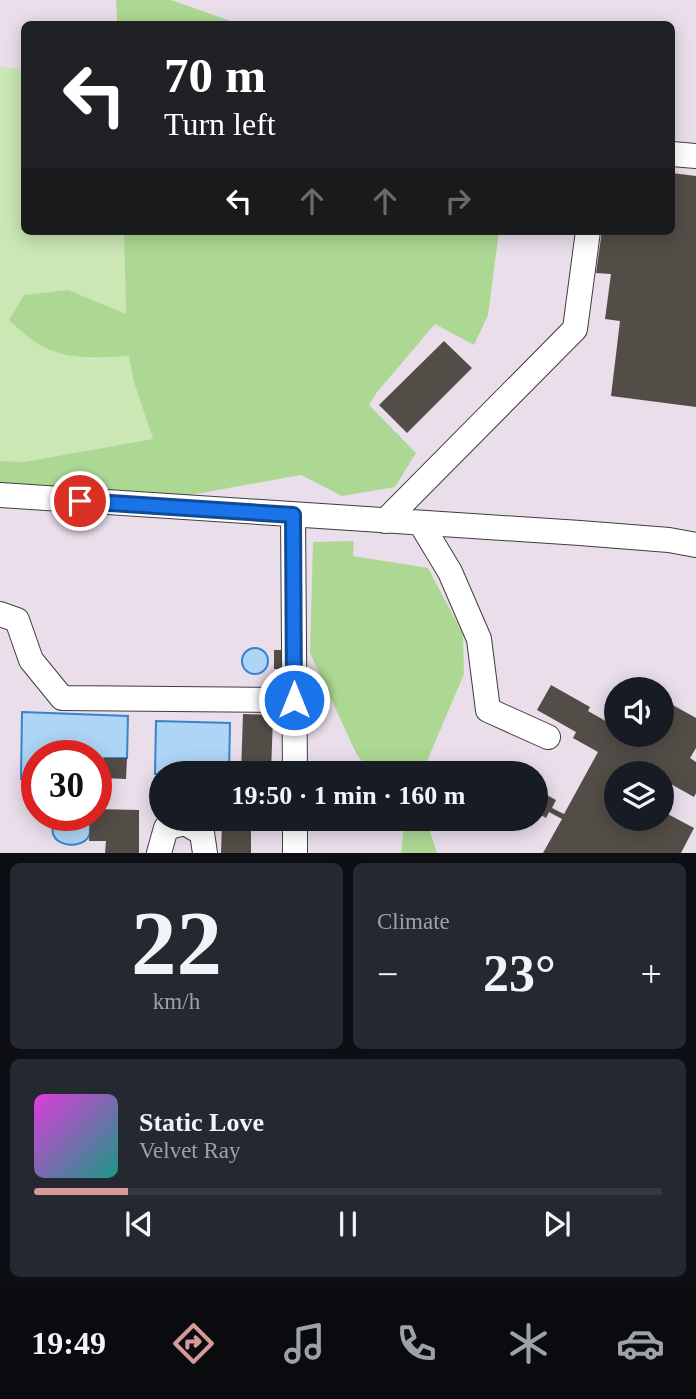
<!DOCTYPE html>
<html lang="en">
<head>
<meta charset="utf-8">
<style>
	:root { --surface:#171b24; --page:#242831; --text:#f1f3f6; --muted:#9ea1a6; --line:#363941; --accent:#d79998 }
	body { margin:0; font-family:"Times New Roman",serif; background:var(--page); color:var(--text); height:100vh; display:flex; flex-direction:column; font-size:26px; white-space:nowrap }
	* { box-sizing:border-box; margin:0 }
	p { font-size:23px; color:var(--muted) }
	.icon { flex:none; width:38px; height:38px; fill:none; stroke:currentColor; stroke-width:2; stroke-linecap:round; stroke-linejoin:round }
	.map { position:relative; height:853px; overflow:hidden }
	.sheet { display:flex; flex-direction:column; gap:10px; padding:10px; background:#0d0f14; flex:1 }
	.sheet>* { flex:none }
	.guide { position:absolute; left:21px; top:21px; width:654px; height:214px; border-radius:10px; box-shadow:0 4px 18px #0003; background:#202124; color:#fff; overflow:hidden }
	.buttons { position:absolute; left:604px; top:677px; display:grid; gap:14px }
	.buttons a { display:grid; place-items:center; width:70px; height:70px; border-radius:50%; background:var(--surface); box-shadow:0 4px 18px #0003; font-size:35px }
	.speed { position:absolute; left:21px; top:740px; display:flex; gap:14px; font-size:35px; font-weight:700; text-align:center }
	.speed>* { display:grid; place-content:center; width:91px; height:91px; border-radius:50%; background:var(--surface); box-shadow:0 4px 18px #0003; line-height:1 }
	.speed .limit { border:10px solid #d22; background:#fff; color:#111 }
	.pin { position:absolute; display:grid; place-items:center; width:60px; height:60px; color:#fff; margin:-30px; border:4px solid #fff; border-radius:50%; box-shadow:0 2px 7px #0007 }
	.me { position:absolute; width:77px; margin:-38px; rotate:0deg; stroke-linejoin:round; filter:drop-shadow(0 0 5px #0008) }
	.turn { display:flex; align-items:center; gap:24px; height:147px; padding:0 28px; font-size:32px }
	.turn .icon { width:91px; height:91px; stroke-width:2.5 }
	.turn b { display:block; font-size:49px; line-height:60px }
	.lanes { display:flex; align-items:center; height:66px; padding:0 28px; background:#0003; justify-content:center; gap:35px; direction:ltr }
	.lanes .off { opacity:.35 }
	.big { font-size:52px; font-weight:600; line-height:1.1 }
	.sheet .card { flex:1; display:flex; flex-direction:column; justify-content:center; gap:10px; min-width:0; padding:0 24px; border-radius:10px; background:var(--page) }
	.sheet .dial { align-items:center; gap:0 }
	.dial b { font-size:91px; line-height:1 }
	.song { display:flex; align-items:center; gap:21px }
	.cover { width:84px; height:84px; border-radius:10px; background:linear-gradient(135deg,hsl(300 70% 55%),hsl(170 70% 35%)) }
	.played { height:7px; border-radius:4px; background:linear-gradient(90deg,var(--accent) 15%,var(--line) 15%) }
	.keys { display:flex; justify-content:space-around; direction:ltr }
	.heat { display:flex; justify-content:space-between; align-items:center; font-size:38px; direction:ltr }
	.sheet .tiles { flex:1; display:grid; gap:10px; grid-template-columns:1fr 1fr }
	.card:last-child { grid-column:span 2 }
	.trip { position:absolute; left:149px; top:761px; width:399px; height:70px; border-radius:35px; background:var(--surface); box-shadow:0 4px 18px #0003; font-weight:600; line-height:70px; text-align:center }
	.dock { display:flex; height:112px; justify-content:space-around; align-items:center; background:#090b0e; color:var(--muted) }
	.dock .icon { width:49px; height:49px }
	.dock .active { color:var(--accent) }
	.dock b { font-size:32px; color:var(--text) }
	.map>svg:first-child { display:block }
	.industrial { fill:#e9deea; fill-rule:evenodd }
	.green { fill:#cae7b4 }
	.forest { fill:#add893 }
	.water { fill:#aed5f5; stroke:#3784cb; stroke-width:2 }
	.building { fill:#534d47 }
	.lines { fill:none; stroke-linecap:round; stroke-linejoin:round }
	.minor-casing { stroke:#3e3e3e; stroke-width:26 }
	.minor { stroke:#fff; stroke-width:24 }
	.route-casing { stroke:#114b97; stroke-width:18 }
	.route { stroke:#1a73e8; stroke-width:12 }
</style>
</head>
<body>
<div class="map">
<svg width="696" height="853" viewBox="0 0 696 853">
	<rect width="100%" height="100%" fill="#fffce8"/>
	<path class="industrial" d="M 0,0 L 696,0 L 696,853 L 0,853 ZM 24,24 L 672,24 L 672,231 L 24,231 ZM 616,690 L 662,690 L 662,735 L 616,735 ZM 37,756 L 96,756 L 96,816 L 37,816 ZM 161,774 L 536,774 L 536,819 L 161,819 ZM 616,774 L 662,774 L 662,819 L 616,819 Z"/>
	<path class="green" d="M 0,67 L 24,69 L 24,231 L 124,231 L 126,315 L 68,290 L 90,359 L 129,356 L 134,382 L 153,439 L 24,462 L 0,461 Z"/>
	<path class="forest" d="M 116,0 L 171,0 L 239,24 L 117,24 Z
		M 124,231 L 499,231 L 488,315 L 474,345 L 435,324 L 377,392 L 369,405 L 416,453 L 395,487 L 342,496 L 301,475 L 168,499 L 0,484 L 0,461 L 24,462 L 153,439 L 134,382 L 129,356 C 97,358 62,361 34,341 C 25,335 17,327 9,320 L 24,295 L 68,290 L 126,314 Z
		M 354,541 L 353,556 L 428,568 L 463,634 L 464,674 L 422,773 L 370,773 L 356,753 L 310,653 L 313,542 Z
		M 400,819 L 426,819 L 437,853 L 401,853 L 404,826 Z"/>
	<path class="water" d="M242 661a13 13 0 1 1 26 0a13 13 0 1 1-26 0Z
		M 22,712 L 128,716 L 127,758 L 104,758 L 103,778 L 96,778 L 96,756 L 37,756 L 37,779 L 21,779 Z
		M 156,721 L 230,723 L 229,773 L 155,774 Z
		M 58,816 L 86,816 C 90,821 90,824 90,832 C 88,853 36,848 58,816 Z"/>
	<path class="building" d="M 672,173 L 696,176 L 696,407 L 611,396 L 620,321 L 605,319 L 611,274 L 596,273 L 602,231 L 672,231 Z
		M 444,341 L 472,368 L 407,433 L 379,405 Z
		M 274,650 L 284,650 L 284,669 L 274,669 Z
		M 551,685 L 590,707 L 588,711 L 616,727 L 616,735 L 662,735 L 662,699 L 696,718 L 696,748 L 690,758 L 696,762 L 696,793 L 694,797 L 662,779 L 662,774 L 616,774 L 616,819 L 662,819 L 662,811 L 694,828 L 681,853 L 543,853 L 562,819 L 549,812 L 546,818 L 536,812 L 536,789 L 556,800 L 552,808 L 564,814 L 598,752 L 573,738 L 576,732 L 537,710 Z
		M 243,714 L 273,715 L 271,774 L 241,774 Z
		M 104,758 L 127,758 L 126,779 L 103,778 Z
		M 96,809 L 139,810 L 139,853 L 105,853 L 106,841 L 89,841 L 90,823 L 86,816 L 96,816 Z
		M 222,824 L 251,824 L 251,853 L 221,853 Z"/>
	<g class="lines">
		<defs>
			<path id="minor" d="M 672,154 L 696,156
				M 0,495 L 580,533 L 669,540 L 696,545
				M 293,515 L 295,774
				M 385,521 L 575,329 L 588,231
				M 421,524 L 450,572 L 479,639 L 488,710 L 548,737
				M 0,614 L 17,620 L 31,660 L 62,698 L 294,700
				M 295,819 L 295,853
				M 159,853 L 166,828 L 185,823 L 202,833 L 205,853"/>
		</defs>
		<use href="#minor" class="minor-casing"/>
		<use href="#minor" class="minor"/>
	</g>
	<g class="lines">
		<defs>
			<path id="route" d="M 80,501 L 293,515 L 294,700"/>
		</defs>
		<use href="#route" class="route-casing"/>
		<use href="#route" class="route"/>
	</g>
</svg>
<div class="buttons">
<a><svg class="icon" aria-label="sound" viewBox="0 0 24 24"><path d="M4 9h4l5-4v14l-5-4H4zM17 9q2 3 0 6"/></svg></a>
<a><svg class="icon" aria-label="layers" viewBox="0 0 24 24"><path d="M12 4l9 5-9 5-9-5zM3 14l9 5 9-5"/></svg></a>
</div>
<div class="speed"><div class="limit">30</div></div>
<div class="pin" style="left:80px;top:501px;background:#d93025"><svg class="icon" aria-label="arrive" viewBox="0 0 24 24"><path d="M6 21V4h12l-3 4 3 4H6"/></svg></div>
<svg class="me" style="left:294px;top:700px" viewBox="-20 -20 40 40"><circle r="17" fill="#1a73e8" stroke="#fff" stroke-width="3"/><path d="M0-11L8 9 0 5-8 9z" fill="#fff"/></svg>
<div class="trip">19:50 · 1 min · 160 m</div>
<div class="guide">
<div class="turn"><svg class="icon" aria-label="left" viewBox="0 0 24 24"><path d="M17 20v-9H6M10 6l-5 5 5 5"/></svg><div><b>70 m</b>Turn left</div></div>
<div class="lanes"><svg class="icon" aria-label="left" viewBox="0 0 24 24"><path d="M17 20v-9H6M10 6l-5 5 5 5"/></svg><svg class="icon off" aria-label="ahead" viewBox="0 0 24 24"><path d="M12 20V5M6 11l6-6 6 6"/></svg><svg class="icon off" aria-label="ahead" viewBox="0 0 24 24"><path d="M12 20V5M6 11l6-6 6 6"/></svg><svg class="icon off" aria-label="right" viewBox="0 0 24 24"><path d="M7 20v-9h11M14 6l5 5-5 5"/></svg></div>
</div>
</div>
<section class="sheet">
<div class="tiles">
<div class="card dial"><b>22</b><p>km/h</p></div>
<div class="card"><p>Climate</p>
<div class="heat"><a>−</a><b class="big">23°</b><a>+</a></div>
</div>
<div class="card">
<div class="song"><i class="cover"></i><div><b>Static Love</b><p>Velvet Ray</p></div></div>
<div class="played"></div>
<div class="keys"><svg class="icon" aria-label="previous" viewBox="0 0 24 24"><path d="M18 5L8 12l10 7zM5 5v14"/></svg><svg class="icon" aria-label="pause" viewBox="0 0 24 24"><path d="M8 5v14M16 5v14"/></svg><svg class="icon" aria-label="next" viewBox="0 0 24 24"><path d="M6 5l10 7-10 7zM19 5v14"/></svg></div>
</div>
</div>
</section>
<nav class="dock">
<b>19:49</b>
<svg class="icon active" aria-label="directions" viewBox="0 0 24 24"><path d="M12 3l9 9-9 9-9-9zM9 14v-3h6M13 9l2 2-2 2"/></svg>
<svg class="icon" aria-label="music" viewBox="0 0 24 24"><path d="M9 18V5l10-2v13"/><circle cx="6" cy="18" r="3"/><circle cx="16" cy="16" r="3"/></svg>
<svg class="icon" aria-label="phone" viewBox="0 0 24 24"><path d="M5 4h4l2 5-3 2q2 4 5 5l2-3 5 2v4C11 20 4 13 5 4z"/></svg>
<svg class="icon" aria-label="climate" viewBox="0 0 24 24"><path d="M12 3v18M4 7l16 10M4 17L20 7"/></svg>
<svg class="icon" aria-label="car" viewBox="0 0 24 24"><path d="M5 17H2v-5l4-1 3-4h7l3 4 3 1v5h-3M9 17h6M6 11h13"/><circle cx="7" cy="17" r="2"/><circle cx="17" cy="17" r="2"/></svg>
</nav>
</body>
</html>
